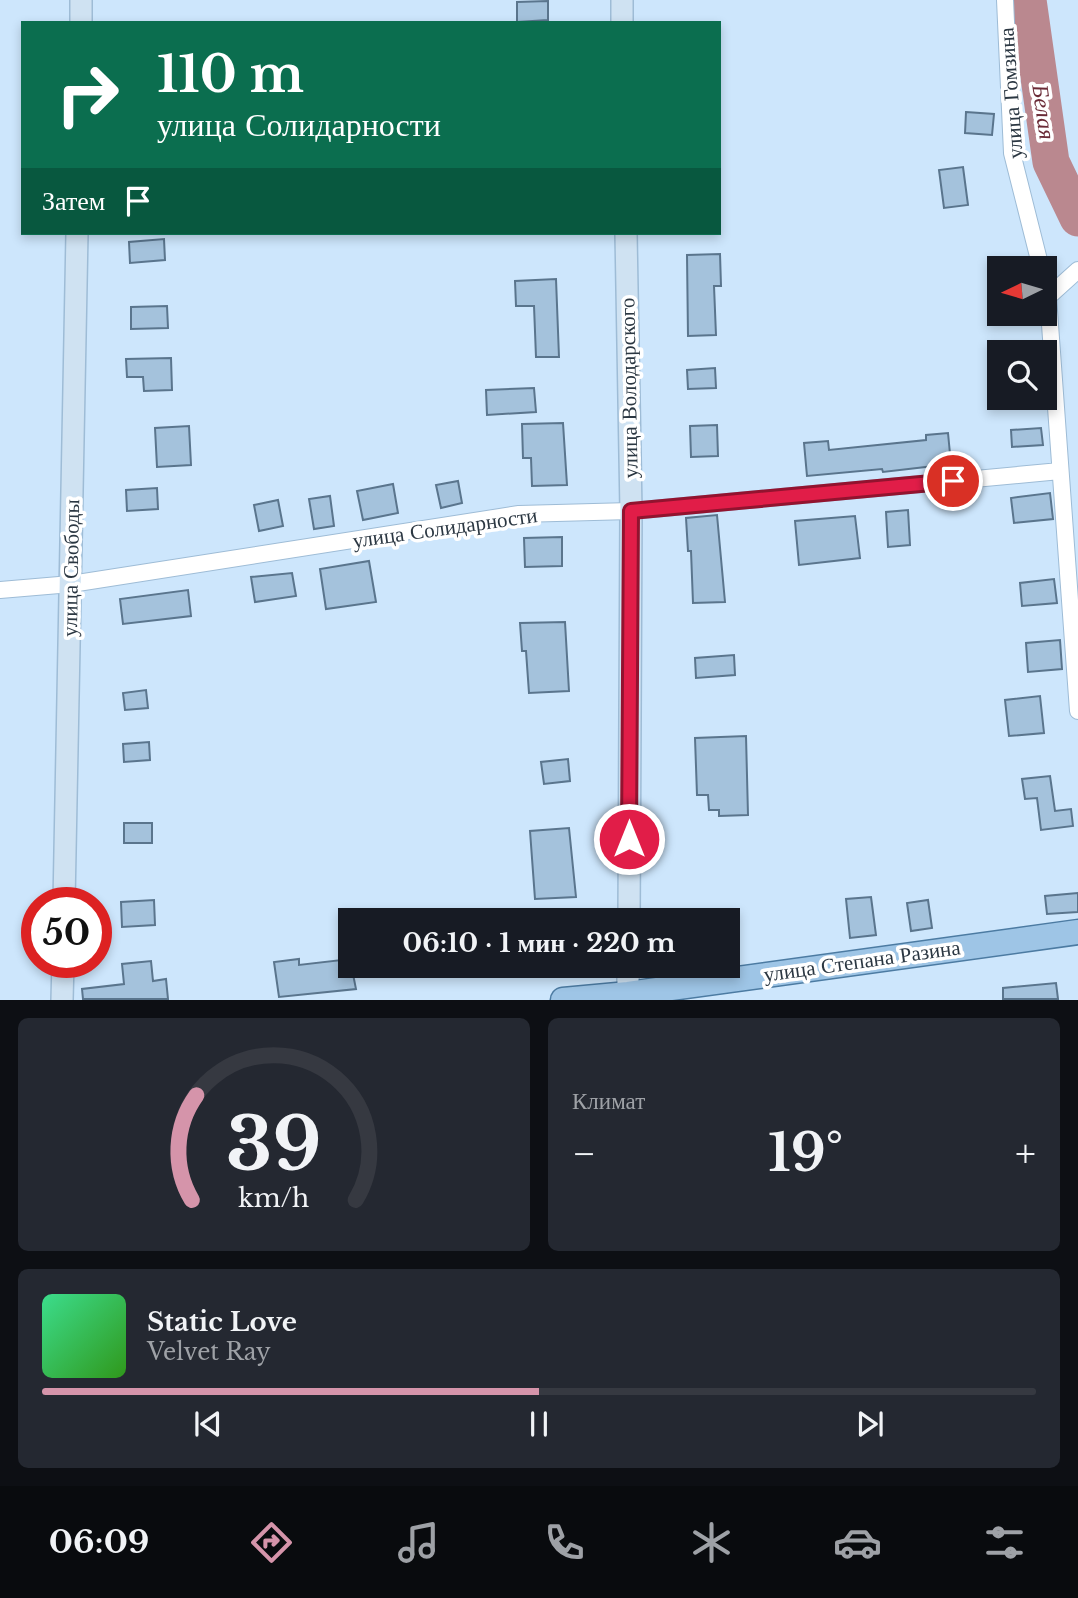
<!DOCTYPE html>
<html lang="ru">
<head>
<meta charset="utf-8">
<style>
	:root { --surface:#171b24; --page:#242831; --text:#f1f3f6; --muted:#9ea1a6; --line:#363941; --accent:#d594aa }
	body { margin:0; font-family:"Libre Baskerville",serif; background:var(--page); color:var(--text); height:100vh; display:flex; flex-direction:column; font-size:26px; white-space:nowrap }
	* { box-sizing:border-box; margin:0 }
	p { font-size:23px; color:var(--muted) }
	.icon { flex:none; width:38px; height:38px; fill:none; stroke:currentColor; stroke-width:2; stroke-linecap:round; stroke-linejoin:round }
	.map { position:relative; height:1000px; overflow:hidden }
	.sheet { display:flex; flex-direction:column; gap:18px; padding:18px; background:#0d0f14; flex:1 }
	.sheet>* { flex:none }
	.hud { position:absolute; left:21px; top:21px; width:700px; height:214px; border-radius:0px; box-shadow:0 4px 10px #0003; background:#0b6e4f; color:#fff; overflow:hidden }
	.needle { width:46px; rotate:265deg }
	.buttons { position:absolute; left:987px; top:256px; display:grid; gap:14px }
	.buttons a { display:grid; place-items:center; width:70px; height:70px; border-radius:0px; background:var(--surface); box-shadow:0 4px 10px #0003; font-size:35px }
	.speed { position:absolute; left:21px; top:887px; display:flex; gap:14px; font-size:35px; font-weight:700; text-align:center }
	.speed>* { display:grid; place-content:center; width:91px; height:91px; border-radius:50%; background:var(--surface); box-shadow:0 4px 10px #0003; line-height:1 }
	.speed .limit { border:10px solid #d22; background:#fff; color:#111 }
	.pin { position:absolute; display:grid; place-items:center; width:60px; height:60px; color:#fff; margin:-30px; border:4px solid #fff; border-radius:50%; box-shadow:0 2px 7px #0007 }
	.me { position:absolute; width:77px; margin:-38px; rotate:0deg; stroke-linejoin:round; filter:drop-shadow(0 0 5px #0008) }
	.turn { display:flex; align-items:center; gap:24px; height:147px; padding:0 21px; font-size:32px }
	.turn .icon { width:91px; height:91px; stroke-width:2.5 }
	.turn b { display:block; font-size:49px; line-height:60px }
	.then { display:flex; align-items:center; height:66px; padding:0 21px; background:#0003; gap:14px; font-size:26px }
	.big { font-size:52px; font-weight:700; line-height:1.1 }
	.sheet .widget { flex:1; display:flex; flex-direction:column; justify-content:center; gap:10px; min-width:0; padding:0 24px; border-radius:10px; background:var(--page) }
	.sheet .dial { align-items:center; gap:0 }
	.dial svg { height:182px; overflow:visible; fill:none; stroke:var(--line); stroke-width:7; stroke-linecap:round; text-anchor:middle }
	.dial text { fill:var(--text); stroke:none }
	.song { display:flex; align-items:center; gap:21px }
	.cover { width:84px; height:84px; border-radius:10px; background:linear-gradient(135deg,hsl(150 70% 55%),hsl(110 70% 35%)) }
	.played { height:7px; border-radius:4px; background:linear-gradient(90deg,var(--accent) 50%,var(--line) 50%) }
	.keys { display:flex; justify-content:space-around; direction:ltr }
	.heat { display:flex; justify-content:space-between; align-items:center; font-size:38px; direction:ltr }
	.sheet .tiles { flex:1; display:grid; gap:18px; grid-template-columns:1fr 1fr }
	.widget:last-child { grid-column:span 2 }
	.trip { position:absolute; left:338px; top:908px; width:402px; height:70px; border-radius:0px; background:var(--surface); box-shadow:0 4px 10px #0003; font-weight:700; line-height:70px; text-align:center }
	.tabs { display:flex; height:112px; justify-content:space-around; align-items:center; background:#090b0e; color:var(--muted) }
	.tabs .icon { width:49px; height:49px }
	.tabs .selected { color:var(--accent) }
	.tabs b { font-size:32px; color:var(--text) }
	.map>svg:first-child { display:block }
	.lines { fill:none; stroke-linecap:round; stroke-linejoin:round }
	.river { stroke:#ba888f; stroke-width:37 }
	.building { fill:#a4c2dc; stroke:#5a758d; stroke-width:2 }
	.minor-casing { stroke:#9ebcd6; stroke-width:18 }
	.secondary-casing { stroke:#9ebcd6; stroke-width:24 }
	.primary-casing { stroke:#4c7ba2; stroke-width:27 }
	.minor { stroke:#fff; stroke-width:16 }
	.secondary { stroke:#cfe2f2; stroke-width:21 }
	.primary { stroke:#9ec5e6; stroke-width:24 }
	.route-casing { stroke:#92132f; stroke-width:18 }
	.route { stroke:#e11d48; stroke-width:12 }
	.labels { text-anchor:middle; stroke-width:7; stroke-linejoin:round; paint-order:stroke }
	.street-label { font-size:21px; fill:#2b3742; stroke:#fff }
	.water-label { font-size:23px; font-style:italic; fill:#6a2b37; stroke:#fff }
</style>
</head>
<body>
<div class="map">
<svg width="1078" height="1000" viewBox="0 0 1078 1000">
	<rect width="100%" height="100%" fill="#cde6fc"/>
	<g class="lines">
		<path class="river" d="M 1028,0 L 1051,162 L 1078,218"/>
	</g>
	<path class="building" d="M 548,1 L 548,20 L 517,22 L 517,2 Z
		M 966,112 L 994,114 L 992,135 L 965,133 Z
		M 963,167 L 968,205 L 944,208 L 939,170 Z
		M 164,239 L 165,260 L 130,263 L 129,242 Z
		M 720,254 L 721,286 L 714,286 L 716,335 L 688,336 L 687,255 Z
		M 556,279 L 559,357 L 536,357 L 534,306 L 516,306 L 515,281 Z
		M 167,306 L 168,328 L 131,329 L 131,307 Z
		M 171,358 L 172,390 L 144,391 L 143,377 L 127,377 L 126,359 Z
		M 715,368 L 716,388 L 688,389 L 687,370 Z
		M 534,388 L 536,412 L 487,415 L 486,390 Z
		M 563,423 L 567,485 L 532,486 L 531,458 L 523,458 L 522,424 Z
		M 717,425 L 718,456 L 691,457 L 690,426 Z
		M 189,426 L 191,465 L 157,467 L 155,428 Z
		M 1041,428 L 1043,445 L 1012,447 L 1011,430 Z
		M 948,433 L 951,464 L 883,472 L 882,469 L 807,476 L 804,443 L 828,441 L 829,450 L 926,440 L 926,435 Z
		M 458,481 L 462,503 L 441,508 L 436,485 Z
		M 393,484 L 398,513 L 363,520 L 357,491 Z
		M 157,488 L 158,509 L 127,511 L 126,490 Z
		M 1050,493 L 1053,519 L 1014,523 L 1011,498 Z
		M 330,496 L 334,526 L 314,529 L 309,499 Z
		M 278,500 L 283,526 L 259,531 L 254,505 Z
		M 908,510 L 910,545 L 888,547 L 886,512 Z
		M 717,515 L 725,602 L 693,603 L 691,551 L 688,551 L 686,518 Z
		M 855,516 L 860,558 L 799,565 L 795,521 Z
		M 562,537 L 562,566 L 525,567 L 524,538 Z
		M 369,561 L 376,602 L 326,609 L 320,569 Z
		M 292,573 L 296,596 L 255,602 L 251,577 Z
		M 1054,579 L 1057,603 L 1022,606 L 1020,583 Z
		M 188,590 L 191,616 L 123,624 L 120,599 Z
		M 565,622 L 569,691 L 529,693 L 526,651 L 522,651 L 520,623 Z
		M 1060,640 L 1062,669 L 1028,672 L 1026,643 Z
		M 734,655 L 735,675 L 696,678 L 695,658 Z
		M 146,690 L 148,708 L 125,710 L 123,693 Z
		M 1040,696 L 1044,733 L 1009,736 L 1005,700 Z
		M 746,736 L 748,815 L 719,816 L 719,810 L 709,810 L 708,795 L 697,795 L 695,738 Z
		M 149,742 L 150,760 L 124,762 L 123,744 Z
		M 568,759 L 570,781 L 544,784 L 541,762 Z
		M 1050,776 L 1055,811 L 1071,809 L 1073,826 L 1041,830 L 1037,798 L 1025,799 L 1022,779 Z
		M 124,823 L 152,823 L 152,843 L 124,843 Z
		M 569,828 L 576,897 L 535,899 L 530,831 Z
		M 1078,893 L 1078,912 L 1047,914 L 1045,896 Z
		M 871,897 L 876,935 L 850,938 L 846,899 Z
		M 154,900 L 155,925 L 122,927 L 121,902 Z
		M 928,900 L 932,928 L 911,931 L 907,903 Z
		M 299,959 L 299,965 L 350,959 L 356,989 L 279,997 L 274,962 Z
		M 151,961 L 153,981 L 166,979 L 168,999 L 83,999 L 82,989 L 124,984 L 122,964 Z
		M 1056,983 L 1058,999 L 1003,999 L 1003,988 Z"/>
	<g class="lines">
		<defs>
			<path id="minor" d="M 1005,0 L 1012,153 L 1041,268
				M 1045,283 L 1048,297 L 1078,711
				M 1048,297 L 1078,270
				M 0,590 L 71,584 L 519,514 L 631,511 L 1060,471"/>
			<path id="secondary" d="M 622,0 L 622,23
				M 81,23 L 81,0
				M 626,233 L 631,511 L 629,920
				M 64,903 L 77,233
				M 628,994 L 628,966
				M 62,1000 L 63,962"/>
			<path id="primary" d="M 563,1000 L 628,994 L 1078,932"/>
		</defs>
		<use href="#minor" class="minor-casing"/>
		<use href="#secondary" class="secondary-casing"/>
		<use href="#primary" class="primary-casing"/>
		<use href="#minor" class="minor"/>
		<use href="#secondary" class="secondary"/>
		<use href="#primary" class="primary"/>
	</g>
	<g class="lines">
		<defs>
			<path id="route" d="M 629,839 L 631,511 L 953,481"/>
		</defs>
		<use href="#route" class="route-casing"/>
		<use href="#route" class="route"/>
	</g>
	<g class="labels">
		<g class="street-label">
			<text transform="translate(1011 93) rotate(-94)" y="7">улица Гомзина</text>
			<text transform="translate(629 388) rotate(-91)" y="7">улица Володарского</text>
			<text transform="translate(445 528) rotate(-8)" y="7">улица Солидарности</text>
			<text transform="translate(71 568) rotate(-89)" y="7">улица Свободы</text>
			<text transform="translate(862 961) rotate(-8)" y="7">улица Степана Разина</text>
		</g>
		<g class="water-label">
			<text transform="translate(1044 112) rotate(82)" y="8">Белая</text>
		</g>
	</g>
</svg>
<div class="buttons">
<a><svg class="needle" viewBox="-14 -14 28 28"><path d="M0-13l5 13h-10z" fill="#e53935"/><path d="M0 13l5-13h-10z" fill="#9ea1a6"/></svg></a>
<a><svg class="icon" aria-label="search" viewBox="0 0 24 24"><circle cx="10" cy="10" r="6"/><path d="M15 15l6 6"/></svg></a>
</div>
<div class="speed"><div class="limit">50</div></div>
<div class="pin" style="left:953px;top:481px;background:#d93025"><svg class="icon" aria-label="arrive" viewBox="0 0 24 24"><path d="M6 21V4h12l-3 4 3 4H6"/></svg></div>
<svg class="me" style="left:629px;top:839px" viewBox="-20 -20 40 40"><circle r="17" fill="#e11d48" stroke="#fff" stroke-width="3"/><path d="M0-11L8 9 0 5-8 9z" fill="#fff"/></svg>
<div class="trip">06:10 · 1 мин · 220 m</div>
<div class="hud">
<div class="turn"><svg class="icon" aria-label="right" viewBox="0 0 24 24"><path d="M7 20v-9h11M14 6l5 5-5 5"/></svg><div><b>110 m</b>улица Солидарности</div></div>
<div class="then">Затем<svg class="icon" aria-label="arrive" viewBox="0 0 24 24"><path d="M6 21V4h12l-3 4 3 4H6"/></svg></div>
</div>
</div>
<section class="sheet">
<div class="tiles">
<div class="widget dial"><svg viewBox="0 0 100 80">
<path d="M14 69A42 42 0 1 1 86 69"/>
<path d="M14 69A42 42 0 0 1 16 23" stroke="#d594aa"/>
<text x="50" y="56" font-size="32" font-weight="700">39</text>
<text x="50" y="72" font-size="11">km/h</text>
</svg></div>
<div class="widget"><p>Климат</p>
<div class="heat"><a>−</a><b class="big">19°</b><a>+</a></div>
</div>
<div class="widget">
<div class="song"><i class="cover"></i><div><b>Static Love</b><p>Velvet Ray</p></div></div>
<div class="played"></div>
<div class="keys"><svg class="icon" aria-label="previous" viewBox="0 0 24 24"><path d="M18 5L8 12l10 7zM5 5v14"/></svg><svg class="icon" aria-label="pause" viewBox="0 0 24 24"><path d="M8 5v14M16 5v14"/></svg><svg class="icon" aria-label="next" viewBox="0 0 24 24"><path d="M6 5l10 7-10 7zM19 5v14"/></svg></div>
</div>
</div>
</section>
<nav class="tabs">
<b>06:09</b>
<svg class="icon selected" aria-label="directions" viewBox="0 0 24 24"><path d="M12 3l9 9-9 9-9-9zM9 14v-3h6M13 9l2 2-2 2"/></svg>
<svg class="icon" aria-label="music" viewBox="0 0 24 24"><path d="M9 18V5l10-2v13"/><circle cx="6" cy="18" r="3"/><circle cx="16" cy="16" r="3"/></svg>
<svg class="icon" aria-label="phone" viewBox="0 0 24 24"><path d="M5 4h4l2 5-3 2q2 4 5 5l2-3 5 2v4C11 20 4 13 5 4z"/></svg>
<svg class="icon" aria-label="climate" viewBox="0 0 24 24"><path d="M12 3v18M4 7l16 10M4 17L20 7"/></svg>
<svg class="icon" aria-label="car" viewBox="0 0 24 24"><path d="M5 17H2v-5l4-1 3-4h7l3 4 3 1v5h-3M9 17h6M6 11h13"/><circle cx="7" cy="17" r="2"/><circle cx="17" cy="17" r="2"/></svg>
<svg class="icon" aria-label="filters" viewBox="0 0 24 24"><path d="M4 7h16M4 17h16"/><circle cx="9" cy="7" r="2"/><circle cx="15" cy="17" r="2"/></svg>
</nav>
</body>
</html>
